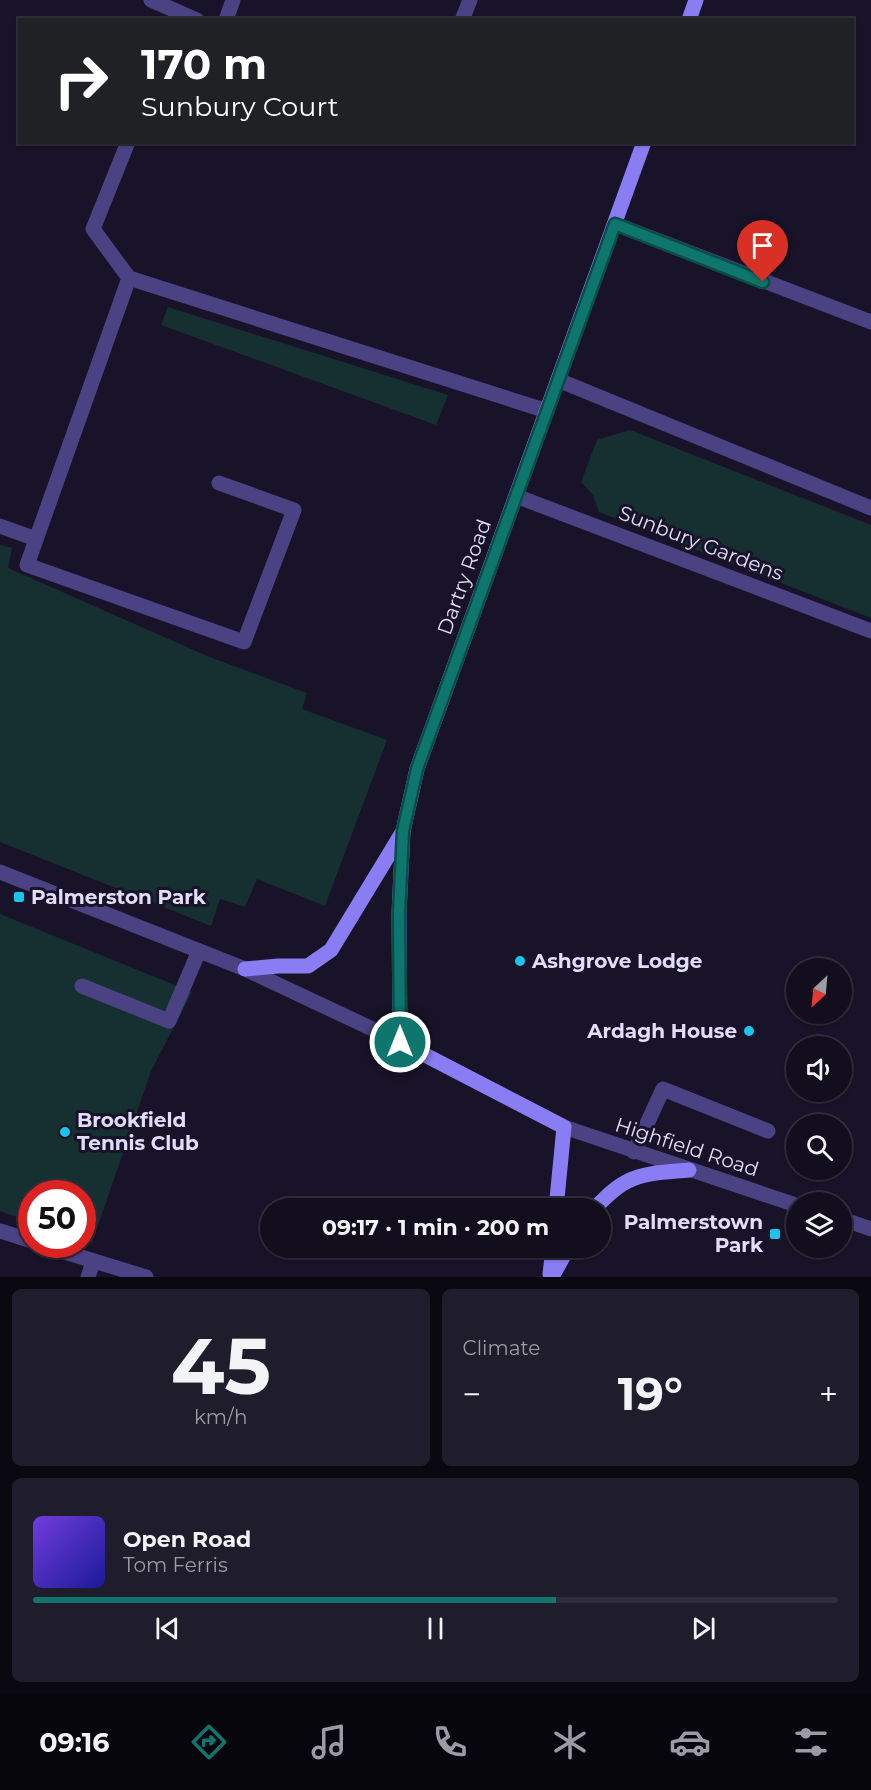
<!DOCTYPE html>
<html lang="en">
<head>
<meta charset="utf-8">
<style>
	:root { --surface:#120e1e; --page:#1f1c2b; --text:#f1f3f6; --muted:#9c9ca4; --line:#312e3c; --accent:#0f766e }
	body { margin:0; font-family:Montserrat,sans-serif; background:var(--page); color:var(--text); height:100vh; display:flex; flex-direction:column; font-size:22px; white-space:nowrap }
	* { box-sizing:border-box; margin:0 }
	p { font-size:20px; color:var(--muted) }
	.icon { flex:none; width:33px; height:33px; fill:none; stroke:currentColor; stroke-width:2; stroke-linecap:round; stroke-linejoin:round }
	.map { position:relative; height:1277px; overflow:hidden }
	.details { display:flex; flex-direction:column; gap:12px; padding:12px; background:#0a0810; flex:1 }
	.details>* { flex:none }
	.banner { position:absolute; left:18px; top:18px; width:836px; height:126px; border-radius:0px; box-shadow:0 2px 4px #0004,0 0 0 2px var(--line); background:#202124; color:#fff; overflow:hidden }
	.needle { width:39px; rotate:206deg }
	.tools { position:absolute; left:786px; top:958px; display:grid; gap:12px }
	.tools a { display:grid; place-items:center; width:66px; height:66px; border-radius:50%; background:var(--surface); box-shadow:0 2px 4px #0004,0 0 0 2px var(--line); font-size:30px }
	.speed { position:absolute; left:18px; top:1180px; display:flex; gap:12px; font-size:30px; font-weight:700; text-align:center }
	.speed>* { display:grid; place-content:center; width:78px; height:78px; border-radius:50%; background:var(--surface); box-shadow:0 2px 4px #0004,0 0 0 2px var(--line); line-height:1 }
	.speed .limit { border:9px solid #d22; background:#fff; color:#111 }
	.pin { position:absolute; display:grid; place-items:center; width:51px; height:51px; color:#fff; margin:-62px -26px; border-radius:50% 50% 50% 0; rotate:-45deg; box-shadow:0 0 6px #0007 }
	.pin .icon { rotate:45deg }
	.me { position:absolute; width:66px; margin:-33px; rotate:0deg; stroke-linejoin:round; filter:drop-shadow(0 0 4px #0008) }
	.turn { display:flex; align-items:center; gap:21px; height:126px; padding:0 24px; font-size:27px }
	.turn .icon { width:78px; height:78px; stroke-width:2.5 }
	.turn b { display:block; font-size:42px; line-height:51px }
	.big { font-size:45px; font-weight:700; line-height:1.1 }
	.details .widget { flex:1; display:flex; flex-direction:column; justify-content:center; gap:9px; min-width:0; padding:0 21px; border-radius:9px; background:var(--page) }
	.details .dial { align-items:center; gap:0 }
	.dial b { font-size:78px; line-height:1 }
	.song { display:flex; align-items:center; gap:18px }
	.cover { width:72px; height:72px; border-radius:9px; background:linear-gradient(135deg,hsl(260 70% 55%),hsl(240 70% 35%)) }
	.played { height:6px; border-radius:3px; background:linear-gradient(90deg,var(--accent) 65%,var(--line) 65%) }
	.keys { display:flex; justify-content:space-around; direction:ltr }
	.heat { display:flex; justify-content:space-between; align-items:center; font-size:33px; direction:ltr }
	.details .tiles { flex:1; display:grid; gap:12px; grid-template-columns:1fr 1fr }
	.widget:last-child { grid-column:span 2 }
	.trip { position:absolute; left:260px; top:1198px; width:351px; height:60px; border-radius:30px; background:var(--surface); box-shadow:0 2px 4px #0004,0 0 0 2px var(--line); font-weight:700; line-height:60px; text-align:center }
	.tab-bar { display:flex; height:96px; justify-content:space-around; align-items:center; background:#07060c; color:var(--muted) }
	.tab-bar .icon { width:42px; height:42px }
	.tab-bar .active { color:var(--accent) }
	.tab-bar b { font-size:27px; color:var(--text) }
	.map>svg:first-child { display:block }
	.green { fill:#163032 }
	.lines { fill:none; stroke-linecap:round; stroke-linejoin:round }
	.service { stroke:#4a4283; stroke-width:15 }
	.minor { stroke:#4a4283; stroke-width:15 }
	.tertiary { stroke:#4a4283; stroke-width:15 }
	.secondary { stroke:#8a7df3; stroke-width:15 }
	.route-casing { stroke:#0a4d48; stroke-width:15 }
	.route { stroke:#0f766e; stroke-width:10 }
	.poi-dot { fill:#1bc4ea; stroke:#181328; stroke-width:2 }
	.labels { text-anchor:middle; stroke-width:6; stroke-linejoin:round; paint-order:stroke }
	.street-label { font-size:20px; fill:#e3ddfc; stroke:#181328 }
	.poi-label { font-size:20px; font-weight:bold; fill:#e3ddfc; stroke:#181328; text-anchor:start }
</style>
</head>
<body>
<div class="map">
<svg width="871" height="1277" viewBox="0 0 871 1277">
	<rect width="100%" height="100%" fill="#181328"/>
	<path class="green" d="M 168,307 L 448,395 L 436,425 L 161,325 Z
		M 630,430 L 871,525 L 871,618 L 599,512 L 593,495 L 581,482 L 597,440 Z
		M 0,545 L 12,548 L 8,568 L 207,656 L 307,693 L 302,709 L 387,740 L 325,906 L 257,879 L 245,907 L 220,899 L 211,926 L 0,842 Z
		M 0,914 L 192,992 L 151,1071 L 92,1243 L 83,1240 L 82,1194 L 32,1194 L 31,1222 L 0,1211 Z"/>
	<g class="lines">
		<path class="service" d="M 151,0 L 181,13 L 179,20
			M 181,13 L 197,20
			M 226,20 L 233,0
			M 462,20 L 470,0
			M 128,142 L 93,229 L 129,278 L 27,565 L 244,642 L 294,510 L 219,483
			M 615,224 L 871,322
			M 129,278 L 547,411
			M 0,526 L 36,539
			M 82,986 L 169,1021 L 199,951
			M 634,1152 L 663,1089 L 768,1131
			M 88,1277 L 93,1262"/>
		<path class="minor" d="M 558,380 L 871,508
			M 516,496 L 871,631
			M 0,1231 L 32,1241
			M 42,1245 L 146,1277"/>
		<path class="tertiary" d="M 0,872 L 245,969 L 400,1042
			M 564,1127 L 796,1205
			M 842,1219 L 871,1229"/>
		<path class="secondary" d="M 689,20 L 696,0
			M 245,969 L 278,966 L 308,966 L 331,950 L 402,833
			M 556,1209 L 564,1127 L 400,1042 L 399,913 L 403,831 L 417,769 L 644,142
			M 594,1209 C 604,1199 615,1187 628,1181 C 645,1172 670,1172 689,1170
			M 550,1274 L 553,1248
			M 552,1277 L 568,1248"/>
	</g>
	<g class="lines">
		<defs>
			<path id="route" d="M 400,1042 L 399,913 L 403,831 L 417,769 L 615,224 L 763,282"/>
		</defs>
		<use href="#route" class="route-casing"/>
		<use href="#route" class="route"/>
	</g>
	<g class="poi-dot">
		<rect x="13" y="891" width="12" height="12" rx="3"/>
		<circle cx="520" cy="961" r="6"/>
		<circle cx="749" cy="1031" r="6"/>
		<circle cx="65" cy="1132" r="6"/>
		<rect x="769" y="1228" width="12" height="12" rx="3"/>
	</g>
	<g class="labels">
		<g class="street-label">
			<text transform="translate(701 543) rotate(21)" y="7">Sunbury Gardens</text>
			<text transform="translate(464 577) rotate(-70)" y="7">Dartry Road</text>
			<text transform="translate(687 1147) rotate(18)" y="7">Highfield Road</text>
		</g>
		<g class="poi-label">
			<text x="31" y="904">Palmerston Park</text>
			<text x="532" y="968">Ashgrove Lodge</text>
			<text x="737" y="1038" text-anchor="end">Ardagh House</text>
			<text x="77" y="1127">Brookfield<tspan x="77" dy="23">Tennis Club</tspan></text>
			<text x="763" y="1229" text-anchor="end">Palmerstown<tspan x="763" dy="23">Park</tspan></text>
		</g>
	</g>
</svg>
<div class="tools">
<a><svg class="needle" viewBox="-14 -14 28 28"><path d="M0-13l5 13h-10z" fill="#e53935"/><path d="M0 13l5-13h-10z" fill="#9c9ca4"/></svg></a>
<a><svg class="icon" aria-label="sound" viewBox="0 0 24 24"><path d="M4 9h4l5-4v14l-5-4H4zM17 9q2 3 0 6"/></svg></a>
<a><svg class="icon" aria-label="search" viewBox="0 0 24 24"><circle cx="10" cy="10" r="6"/><path d="M15 15l6 6"/></svg></a>
<a><svg class="icon" aria-label="layers" viewBox="0 0 24 24"><path d="M12 4l9 5-9 5-9-5zM3 14l9 5 9-5"/></svg></a>
</div>
<div class="speed"><div class="limit">50</div></div>
<div class="pin" style="left:763px;top:282px;background:#d93025"><svg class="icon" aria-label="arrive" viewBox="0 0 24 24"><path d="M6 21V4h12l-3 4 3 4H6"/></svg></div>
<svg class="me" style="left:400px;top:1042px" viewBox="-20 -20 40 40"><circle r="17" fill="#0f766e" stroke="#fff" stroke-width="3"/><path d="M0-11L8 9 0 5-8 9z" fill="#fff"/></svg>
<div class="trip">09:17 · 1 min · 200 m</div>
<div class="banner">
<div class="turn"><svg class="icon" aria-label="right" viewBox="0 0 24 24"><path d="M7 20v-9h11M14 6l5 5-5 5"/></svg><div><b>170 m</b>Sunbury Court</div></div>
</div>
</div>
<section class="details">
<div class="tiles">
<div class="widget dial"><b>45</b><p>km/h</p></div>
<div class="widget"><p>Climate</p>
<div class="heat"><a>−</a><b class="big">19°</b><a>+</a></div>
</div>
<div class="widget">
<div class="song"><i class="cover"></i><div><b>Open Road</b><p>Tom Ferris</p></div></div>
<div class="played"></div>
<div class="keys"><svg class="icon" aria-label="previous" viewBox="0 0 24 24"><path d="M18 5L8 12l10 7zM5 5v14"/></svg><svg class="icon" aria-label="pause" viewBox="0 0 24 24"><path d="M8 5v14M16 5v14"/></svg><svg class="icon" aria-label="next" viewBox="0 0 24 24"><path d="M6 5l10 7-10 7zM19 5v14"/></svg></div>
</div>
</div>
</section>
<nav class="tab-bar">
<b>09:16</b>
<svg class="icon active" aria-label="directions" viewBox="0 0 24 24"><path d="M12 3l9 9-9 9-9-9zM9 14v-3h6M13 9l2 2-2 2"/></svg>
<svg class="icon" aria-label="music" viewBox="0 0 24 24"><path d="M9 18V5l10-2v13"/><circle cx="6" cy="18" r="3"/><circle cx="16" cy="16" r="3"/></svg>
<svg class="icon" aria-label="phone" viewBox="0 0 24 24"><path d="M5 4h4l2 5-3 2q2 4 5 5l2-3 5 2v4C11 20 4 13 5 4z"/></svg>
<svg class="icon" aria-label="climate" viewBox="0 0 24 24"><path d="M12 3v18M4 7l16 10M4 17L20 7"/></svg>
<svg class="icon" aria-label="car" viewBox="0 0 24 24"><path d="M5 17H2v-5l4-1 3-4h7l3 4 3 1v5h-3M9 17h6M6 11h13"/><circle cx="7" cy="17" r="2"/><circle cx="17" cy="17" r="2"/></svg>
<svg class="icon" aria-label="filters" viewBox="0 0 24 24"><path d="M4 7h16M4 17h16"/><circle cx="9" cy="7" r="2"/><circle cx="15" cy="17" r="2"/></svg>
</nav>
</body>
</html>
